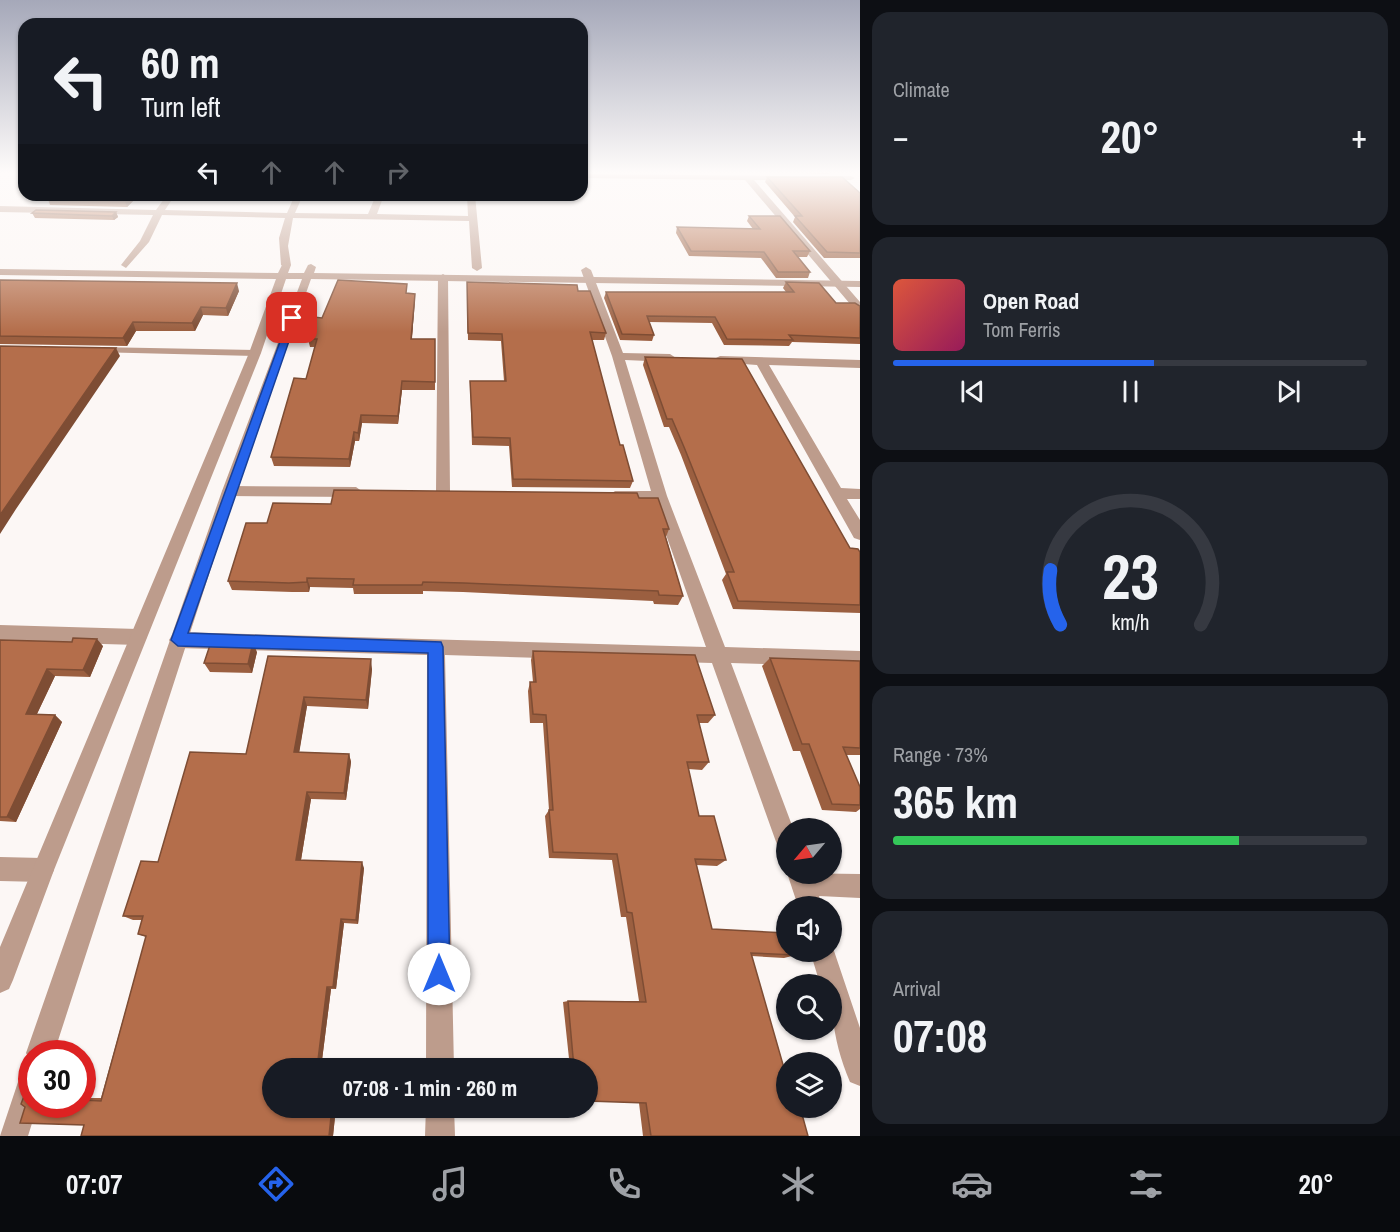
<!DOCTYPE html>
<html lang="en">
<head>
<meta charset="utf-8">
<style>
	:root { --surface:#171b24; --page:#20242c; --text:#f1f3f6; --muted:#9ea1a6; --line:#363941; --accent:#2563eb }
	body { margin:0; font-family:"Archivo Narrow",sans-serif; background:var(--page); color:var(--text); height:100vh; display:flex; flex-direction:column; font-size:22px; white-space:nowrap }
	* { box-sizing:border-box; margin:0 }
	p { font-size:20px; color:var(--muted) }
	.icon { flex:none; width:33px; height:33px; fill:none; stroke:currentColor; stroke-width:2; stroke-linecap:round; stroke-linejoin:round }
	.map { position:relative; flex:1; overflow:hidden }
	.side { display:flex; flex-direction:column; gap:12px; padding:12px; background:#0d0f14; width:540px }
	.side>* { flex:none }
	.banner { position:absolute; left:18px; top:18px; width:570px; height:183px; border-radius:18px; box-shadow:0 2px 4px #0004; background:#171b24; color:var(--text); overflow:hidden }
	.needle { width:39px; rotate:241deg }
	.controls { position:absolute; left:776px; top:818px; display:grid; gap:12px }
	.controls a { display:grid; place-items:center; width:66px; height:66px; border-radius:50%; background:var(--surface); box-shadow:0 2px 4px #0004; font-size:30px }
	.speed { position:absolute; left:18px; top:1040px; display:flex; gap:12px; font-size:30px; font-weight:700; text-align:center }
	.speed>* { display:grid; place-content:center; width:78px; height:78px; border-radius:50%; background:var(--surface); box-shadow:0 2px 4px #0004; line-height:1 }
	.speed .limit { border:9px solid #d22; background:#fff; color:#111 }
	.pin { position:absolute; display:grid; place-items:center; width:51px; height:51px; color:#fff; margin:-26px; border-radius:12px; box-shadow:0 3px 9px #0006 }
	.me { position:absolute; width:66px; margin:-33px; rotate:0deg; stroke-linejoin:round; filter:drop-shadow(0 0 4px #0008) }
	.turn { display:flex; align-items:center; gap:21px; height:126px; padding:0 24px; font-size:27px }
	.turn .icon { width:78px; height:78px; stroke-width:2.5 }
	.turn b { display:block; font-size:42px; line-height:51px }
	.lanes { display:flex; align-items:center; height:57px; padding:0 24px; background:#0003; justify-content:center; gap:30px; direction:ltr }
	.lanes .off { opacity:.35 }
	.big { font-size:45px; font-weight:800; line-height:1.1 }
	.side .widget { flex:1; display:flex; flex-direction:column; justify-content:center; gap:9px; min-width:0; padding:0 21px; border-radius:18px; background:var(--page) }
	.side .dial { align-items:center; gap:0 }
	.dial svg { height:156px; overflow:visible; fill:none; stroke:var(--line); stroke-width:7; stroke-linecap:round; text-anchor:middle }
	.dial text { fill:var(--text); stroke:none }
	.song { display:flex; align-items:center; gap:18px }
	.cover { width:72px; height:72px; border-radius:9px; background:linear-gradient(135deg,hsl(10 70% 55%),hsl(330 70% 35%)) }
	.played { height:6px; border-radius:3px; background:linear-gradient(90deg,var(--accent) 55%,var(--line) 55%) }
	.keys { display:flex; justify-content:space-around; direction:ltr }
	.heat { display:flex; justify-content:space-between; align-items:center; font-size:33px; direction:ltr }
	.charge { height:9px; border-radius:4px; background:linear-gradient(90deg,#34c759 73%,var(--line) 0) }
	.trip { position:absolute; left:262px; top:1058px; width:336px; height:60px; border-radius:30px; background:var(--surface); box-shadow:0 2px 4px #0004; font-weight:800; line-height:60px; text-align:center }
	.tabs { display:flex; height:96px; justify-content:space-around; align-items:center; background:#090b0e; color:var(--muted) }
	.tabs .icon { width:42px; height:42px }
	.tabs .selected { color:var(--accent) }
	.tabs b { font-size:27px; color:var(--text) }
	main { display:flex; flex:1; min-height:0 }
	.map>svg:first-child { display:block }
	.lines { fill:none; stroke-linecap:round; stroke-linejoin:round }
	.minor { fill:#bd9c8c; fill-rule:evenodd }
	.tertiary { fill:#bd9c8c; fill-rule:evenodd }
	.wall { fill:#9b5f40 }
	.shaded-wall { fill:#7e4d34 }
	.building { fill:#b46e4b; stroke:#7e4d34; stroke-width:1.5 }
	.route { fill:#2563eb; stroke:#184099; stroke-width:1.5 }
</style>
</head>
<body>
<main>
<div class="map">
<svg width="860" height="1136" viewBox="0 0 860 1136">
	<rect width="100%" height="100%" fill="#fcf7f5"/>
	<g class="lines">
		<path class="minor" d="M 582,174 L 790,176 L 787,180 L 754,180 L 860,302 L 860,312 L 856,311 L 745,180 L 582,178 Z
			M 822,176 L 851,176 L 855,178 L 851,180 L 819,180 Z
			M 167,195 L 175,195 L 165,210 L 287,213 L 295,195 L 303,195 L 295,213 L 368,214 L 376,195 L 384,195 L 377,214 L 468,216 L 467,195 L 475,195 L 482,268 L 477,271 L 472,268 L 469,221 L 293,218 L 288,246 L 291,265 L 286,268 L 281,265 L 279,238 L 285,218 L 162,215 L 149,242 L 126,268 L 121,265 L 140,241 L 153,215 L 0,212 L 0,206 L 156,210 Z
			M 586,267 L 591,270 L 623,353 L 670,354 L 676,358 L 670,362 L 625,360 L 667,496 L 725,647 L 860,651 L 860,667 L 731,663 L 793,828 L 786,828 L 786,850 L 778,847 L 775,839 L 712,663 L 445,655 L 454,1068 L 426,1068 L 427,655 L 178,648 L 172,645 L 169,640 L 172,635 L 178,632 L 706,647 L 654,501 L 615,501 L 608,496 L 615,491 L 651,491 L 612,356 L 581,270 Z
			M 443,274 L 448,277 L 450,492 L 443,497 L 436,492 L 438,277 Z
			M 97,347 L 255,350 L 261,353 L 255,356 L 93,352 L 93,348 Z
			M 720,356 L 860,360 L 860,368 L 769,365 L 841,488 L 860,489 L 860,499 L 847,499 L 860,520 L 860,540 L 854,538 L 757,365 L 716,362 L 716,358 Z
			M 229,486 L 356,487 L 363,492 L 356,497 L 229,496 L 222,491 Z
			M 0,625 L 138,629 L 144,632 L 147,637 L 144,642 L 138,645 L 0,641 Z
			M 0,857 L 42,858 L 50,862 L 54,870 L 50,878 L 42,882 L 0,881 Z
			M 787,873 L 860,874 L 860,898 L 819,896 L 822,906 L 798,906 Z
			M 831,942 L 860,1028 L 860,1086 L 850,1082 C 836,1049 831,1020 831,984 L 820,984 L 810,951 L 831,951 Z
			M 426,1107 L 454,1107 L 455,1136 L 425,1136 Z"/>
		<path class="tertiary" d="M 286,262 L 291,265 L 288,273 L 304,273 L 308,265 L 311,264 L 316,267 L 314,273 L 860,281 L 860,287 L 311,279 L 236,491 L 54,1053 L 32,1053 L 32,1063 L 26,1053 L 222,491 L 302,279 L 286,279 L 261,353 L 54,870 L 13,980 L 9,989 L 0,993 L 0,947 L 249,353 L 276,279 L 0,275 L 0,269 L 278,273 L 283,263 Z
			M 32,1066 L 32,1104 L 38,1104 L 28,1136 L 0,1136 L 22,1070 Z"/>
	</g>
	<path class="wall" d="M 794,173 L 830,173 L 829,174 Z
		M 767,177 L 860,193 L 860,258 L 824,258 L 793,222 L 795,217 L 765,182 Z
		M 139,195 L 127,207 L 50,205 L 48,199 Z
		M 116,212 L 118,217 L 114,220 L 35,218 L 32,213 Z
		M 749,216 L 810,251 L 807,257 L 798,257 L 810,272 L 808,278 L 776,278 L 761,258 L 689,256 L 676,233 L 677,227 L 753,229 L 747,221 Z
		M 0,280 L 239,291 L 228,316 L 203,315 L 195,331 L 136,331 L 127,346 L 0,344 Z
		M 467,282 L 578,291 L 606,333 L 604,340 L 592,340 L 620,445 L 633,481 L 630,488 L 512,487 L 509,446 L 472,445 L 470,381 L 504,381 L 501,341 L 468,340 Z
		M 786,282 L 836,303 L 860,306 L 860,344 L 792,342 L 789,346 L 724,345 L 712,323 L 649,322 L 654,335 L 652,341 L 620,340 L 604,298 L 606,292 L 786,292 L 783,288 Z
		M 407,293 L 415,294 L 412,339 L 435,339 L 435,390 L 402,390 L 398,424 L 362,423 L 359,441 L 355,441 L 350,467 L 274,466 L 271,457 L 306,379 L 315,347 L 310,347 L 308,339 L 322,318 Z
		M 645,357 L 850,548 L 860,552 L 860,613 L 733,609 L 722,580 L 726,574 L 681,455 L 669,427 L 664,427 L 643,365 Z
		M 639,498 L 669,529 L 666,537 L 683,596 L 678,605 L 654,604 L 653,601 L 463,592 L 423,591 L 423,594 L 354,594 L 353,588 L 310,587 L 309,592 L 292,592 L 232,590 L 228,581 L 267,523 L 331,504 Z
		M 0,640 L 103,646 L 90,677 L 55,676 L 37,714 L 55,715 L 62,722 L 16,822 L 0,821 Z
		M 533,651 L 715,715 L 708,723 L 699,723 L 709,762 L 702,770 L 688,769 L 699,816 L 726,860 L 717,866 L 696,865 L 712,929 L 796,955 L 784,958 L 752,956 L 786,1107 L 808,1136 L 643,1136 L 639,1103 L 588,1068 L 570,1068 L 563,1002 L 568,1001 L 639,1001 L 626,917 L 621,917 L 612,860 L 549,858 L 545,816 L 549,810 L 543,723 L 530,723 L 528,691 L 530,682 L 533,682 L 531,660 Z
		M 257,652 L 252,673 L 210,672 L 204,663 Z
		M 268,656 L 372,669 L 368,709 L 307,706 L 299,752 L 349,754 L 351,762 L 346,800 L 311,799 L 301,860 L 364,868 L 358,924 L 344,923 L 336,989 L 331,989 L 321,1068 L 273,1068 L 273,1107 L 336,1107 L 333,1136 L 81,1136 L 84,1125 L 25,1107 L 32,1104 L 82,1104 L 82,1098 L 101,1098 L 146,937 L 138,934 L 142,920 L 133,920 L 123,916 L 158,862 L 246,754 Z
		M 770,658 L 860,661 L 860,755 L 846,755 L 860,787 L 860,809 L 856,812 L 822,810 L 800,751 L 793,751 L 762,666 Z"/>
	<path class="shaded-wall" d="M 132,195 L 139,195 L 127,207 L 125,201 Z
		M 116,212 L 118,217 L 114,220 L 112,216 Z
		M 237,283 L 239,291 L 228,316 L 226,308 Z
		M 415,294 L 415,301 L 411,347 L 411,339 Z
		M 201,307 L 203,315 L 195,331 L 192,323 Z
		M 133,322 L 136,331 L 127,346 L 123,338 Z
		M 116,348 L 120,356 L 16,509 L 0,534 L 0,515 Z
		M 402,381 L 402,390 L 398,424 L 398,416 Z
		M 361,415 L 362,423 L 359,441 L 358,433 Z
		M 354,432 L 355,441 L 350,467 L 349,459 Z
		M 307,578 L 310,587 L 309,592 L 307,582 Z
		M 97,639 L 103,646 L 90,677 L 83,670 Z
		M 253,643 L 257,652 L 252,673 L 248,664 Z
		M 371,659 L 372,669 L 368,709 L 366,700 Z
		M 47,669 L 55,676 L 34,720 L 26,714 Z
		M 304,697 L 307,706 L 298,760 L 294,752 Z
		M 55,715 L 62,722 L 16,822 L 7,817 Z
		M 349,754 L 351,762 L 346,800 L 344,793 Z
		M 307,792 L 311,799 L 300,866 L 296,860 Z
		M 362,862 L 364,868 L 358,924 L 356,920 Z
		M 341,919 L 344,923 L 336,989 L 333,987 Z
		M 327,987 L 331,989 L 321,1068 L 317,1068 Z
		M 332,1107 L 336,1107 L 333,1136 L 329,1136 Z"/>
	<path class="building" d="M 767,177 L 842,177 L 860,193 L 860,253 L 827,252 L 795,216 L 802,216 Z
		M 53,195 L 132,195 L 125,201 L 48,199 Z
		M 36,210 L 116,212 L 112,216 L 32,213 Z
		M 749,216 L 780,216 L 810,251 L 793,251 L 810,272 L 778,272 L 764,252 L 691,251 L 677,227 L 760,229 Z
		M 0,280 L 237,283 L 226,308 L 201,307 L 192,323 L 133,322 L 123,338 L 0,336 Z
		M 338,280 L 407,284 L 406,293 L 415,294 L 411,339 L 435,339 L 435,382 L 402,381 L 398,416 L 361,415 L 358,433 L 354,432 L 349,459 L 271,457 L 294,378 L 306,379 L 317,339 L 308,339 L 314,317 L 322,318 Z
		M 467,282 L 577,285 L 578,291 L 590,291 L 606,333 L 590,332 L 620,445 L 623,445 L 633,481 L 513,479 L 510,438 L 473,437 L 470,381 L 506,381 L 502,334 L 468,333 Z
		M 786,282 L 819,283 L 836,303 L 855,303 L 860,306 L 860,338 L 789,335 L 793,340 L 727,339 L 715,317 L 647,316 L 654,335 L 622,334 L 606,292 L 794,292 Z
		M 0,346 L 116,348 L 0,515 Z
		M 645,357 L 742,359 L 850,548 L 858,549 L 860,552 L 860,605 L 738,601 L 727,572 L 734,572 L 684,447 L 672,419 L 667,419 Z
		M 334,490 L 637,493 L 639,498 L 658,498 L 669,529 L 663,529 L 683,596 L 659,595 L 658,591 L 464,583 L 423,582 L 422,585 L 353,585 L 354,579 L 307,578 L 307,582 L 289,583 L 228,581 L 246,523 L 267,523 L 273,503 L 331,504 Z
		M 73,638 L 97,639 L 83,670 L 47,669 L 26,714 L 55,715 L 7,817 L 0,817 L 0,640 L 72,642 Z
		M 211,642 L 253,643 L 248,664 L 204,663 Z
		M 533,651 L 695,655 L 715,715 L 697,715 L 709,762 L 687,762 L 699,816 L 714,816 L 726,860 L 695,859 L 712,929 L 786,933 L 786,951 L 795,951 L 796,955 L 751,953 L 786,1075 L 786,1107 L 800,1107 L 808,1136 L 651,1136 L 646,1103 L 588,1101 L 588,1068 L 574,1068 L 568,1001 L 646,1002 L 632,913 L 627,912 L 617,854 L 553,852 L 549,810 L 553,810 L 546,715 L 533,714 L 530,682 L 536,682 Z
		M 268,656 L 371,659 L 366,700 L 304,697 L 294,752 L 349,754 L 344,793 L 307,792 L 296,860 L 362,862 L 356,920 L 341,919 L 333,987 L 327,987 L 317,1068 L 273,1068 L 273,1107 L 332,1107 L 329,1136 L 81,1136 L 84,1125 L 20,1123 L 25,1107 L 21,1104 L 32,1075 L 32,1104 L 82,1104 L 82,1100 L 101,1101 L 146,936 L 138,934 L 143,916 L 123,916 L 141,861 L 158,862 L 190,752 L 246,754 Z
		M 770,658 L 860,661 L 860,748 L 843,747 L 860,787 L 860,805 L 832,804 L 809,744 L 802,744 Z"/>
	<linearGradient id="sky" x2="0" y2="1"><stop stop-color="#a5a8b9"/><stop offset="0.52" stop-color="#fefbfa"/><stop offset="1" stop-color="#fefbfa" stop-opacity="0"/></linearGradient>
	<rect width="860" height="332" fill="url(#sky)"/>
	<path class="route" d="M 289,317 L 297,318 L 188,633 L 441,642 L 443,647 L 450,974 L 446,982 L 439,985 L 431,982 L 428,974 L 428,653 L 178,646 L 171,640 Z"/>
</svg>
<div class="controls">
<a><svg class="needle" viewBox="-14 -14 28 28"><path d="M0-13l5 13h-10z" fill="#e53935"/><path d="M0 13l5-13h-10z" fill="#9ea1a6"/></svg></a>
<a><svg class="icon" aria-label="sound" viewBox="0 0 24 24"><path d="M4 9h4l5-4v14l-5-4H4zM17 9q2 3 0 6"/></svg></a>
<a><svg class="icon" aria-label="search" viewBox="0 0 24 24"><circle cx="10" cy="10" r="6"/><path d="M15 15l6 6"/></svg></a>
<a><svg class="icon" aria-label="layers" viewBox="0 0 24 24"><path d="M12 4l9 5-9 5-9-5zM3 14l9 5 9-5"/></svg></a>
</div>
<div class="speed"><div class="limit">30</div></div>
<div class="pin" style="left:292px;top:318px;background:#d93025"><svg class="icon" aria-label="arrive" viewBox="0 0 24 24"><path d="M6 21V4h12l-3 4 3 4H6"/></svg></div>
<svg class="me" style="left:439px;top:974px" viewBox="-20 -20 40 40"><circle r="19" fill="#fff"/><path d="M0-13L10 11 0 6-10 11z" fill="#2563eb"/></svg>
<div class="trip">07:08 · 1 min · 260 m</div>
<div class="banner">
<div class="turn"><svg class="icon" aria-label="left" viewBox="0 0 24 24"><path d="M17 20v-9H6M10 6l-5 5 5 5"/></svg><div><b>60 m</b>Turn left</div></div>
<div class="lanes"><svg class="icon" aria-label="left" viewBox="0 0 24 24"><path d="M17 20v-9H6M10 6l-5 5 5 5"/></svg><svg class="icon off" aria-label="ahead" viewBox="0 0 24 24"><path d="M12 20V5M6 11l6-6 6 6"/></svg><svg class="icon off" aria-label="ahead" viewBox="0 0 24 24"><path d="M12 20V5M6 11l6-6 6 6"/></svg><svg class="icon off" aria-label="right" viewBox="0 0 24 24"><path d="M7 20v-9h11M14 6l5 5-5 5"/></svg></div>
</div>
</div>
<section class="side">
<div class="widget"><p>Climate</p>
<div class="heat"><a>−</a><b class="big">20°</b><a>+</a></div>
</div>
<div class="widget">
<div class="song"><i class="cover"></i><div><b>Open Road</b><p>Tom Ferris</p></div></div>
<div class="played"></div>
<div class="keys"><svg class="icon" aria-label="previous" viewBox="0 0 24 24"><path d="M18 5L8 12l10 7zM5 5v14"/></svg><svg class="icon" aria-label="pause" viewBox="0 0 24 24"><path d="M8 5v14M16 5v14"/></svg><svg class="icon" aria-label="next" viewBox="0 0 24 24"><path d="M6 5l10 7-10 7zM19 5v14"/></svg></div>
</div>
<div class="widget dial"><svg viewBox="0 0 100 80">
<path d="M14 69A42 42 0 1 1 86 69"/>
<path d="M14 69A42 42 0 0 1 9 41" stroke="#2563eb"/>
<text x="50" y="56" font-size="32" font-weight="700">23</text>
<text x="50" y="72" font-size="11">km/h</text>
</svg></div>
<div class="widget"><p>Range · 73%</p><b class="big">365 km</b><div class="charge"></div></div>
<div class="widget"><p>Arrival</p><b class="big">07:08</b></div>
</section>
</main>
<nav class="tabs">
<b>07:07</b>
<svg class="icon selected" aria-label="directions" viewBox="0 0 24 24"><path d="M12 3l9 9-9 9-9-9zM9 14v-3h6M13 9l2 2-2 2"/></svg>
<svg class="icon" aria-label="music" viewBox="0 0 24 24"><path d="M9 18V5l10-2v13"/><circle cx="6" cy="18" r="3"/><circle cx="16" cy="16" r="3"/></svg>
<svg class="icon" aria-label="phone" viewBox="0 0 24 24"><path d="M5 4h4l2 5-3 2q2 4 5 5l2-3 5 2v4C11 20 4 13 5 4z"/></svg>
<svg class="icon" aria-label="climate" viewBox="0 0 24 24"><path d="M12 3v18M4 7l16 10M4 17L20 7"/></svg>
<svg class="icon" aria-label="car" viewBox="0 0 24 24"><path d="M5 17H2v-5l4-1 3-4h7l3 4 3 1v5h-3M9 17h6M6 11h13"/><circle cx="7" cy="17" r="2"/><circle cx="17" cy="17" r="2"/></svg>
<svg class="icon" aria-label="filters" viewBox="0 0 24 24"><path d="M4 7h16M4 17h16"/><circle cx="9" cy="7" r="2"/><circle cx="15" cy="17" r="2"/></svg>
<b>20°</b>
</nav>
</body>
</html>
